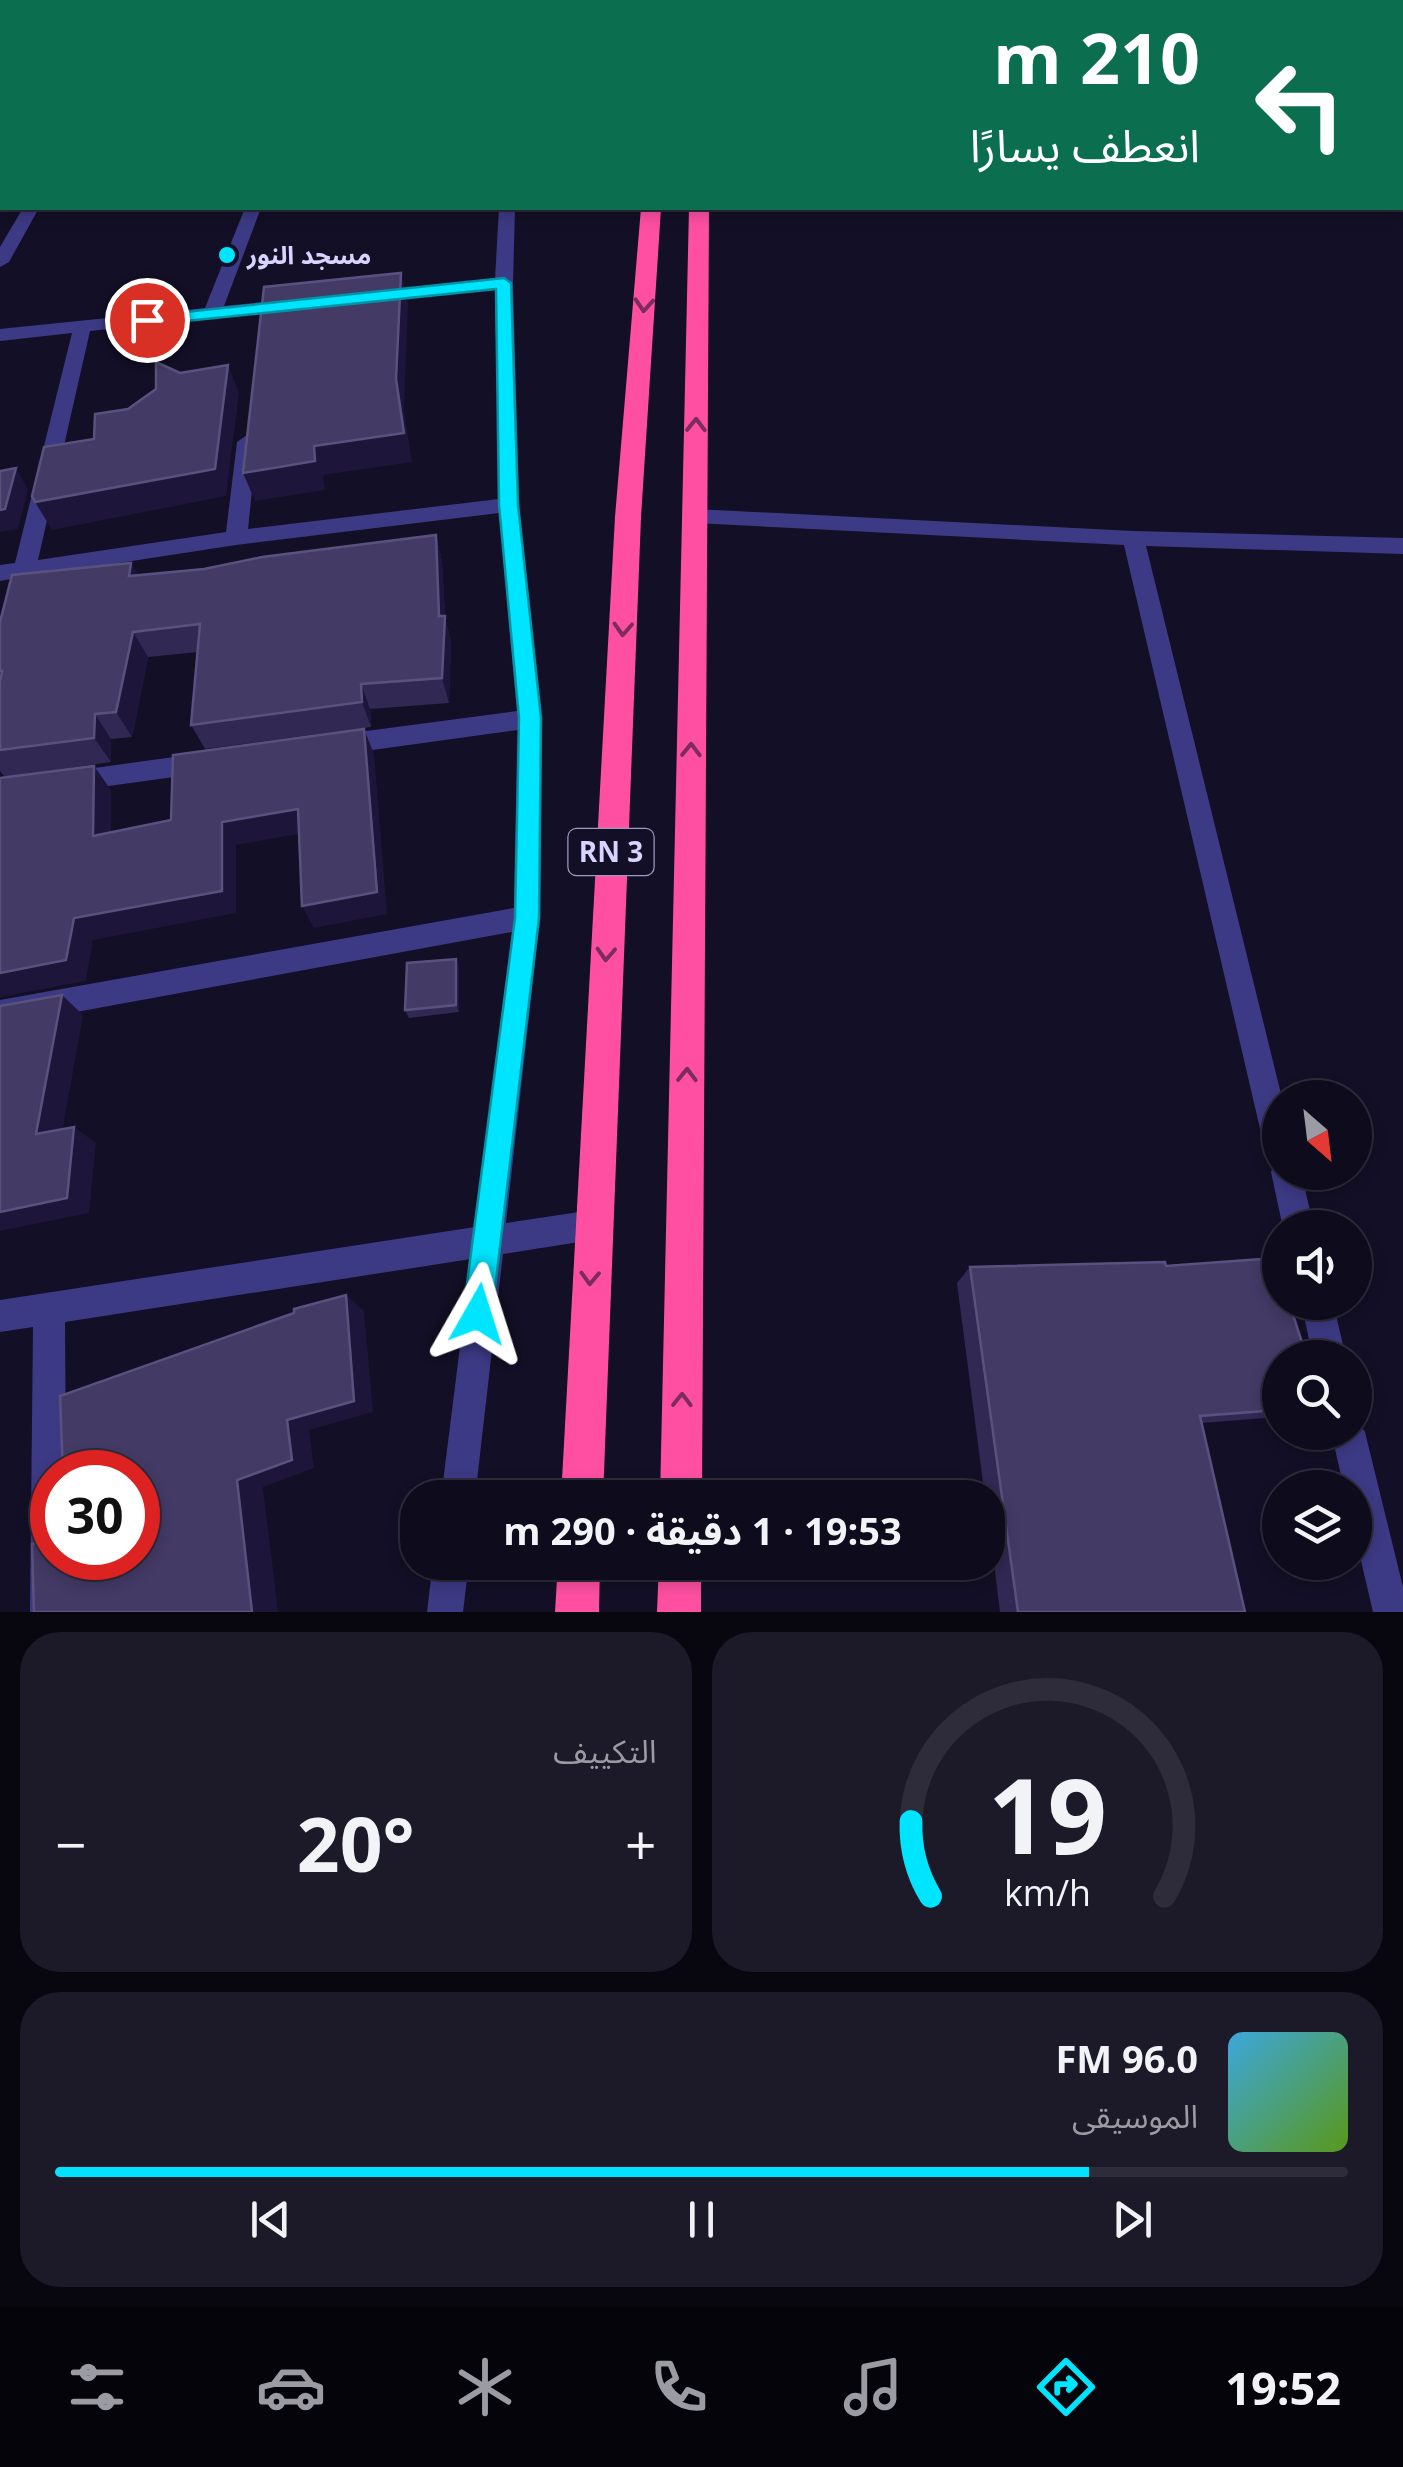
<!DOCTYPE html>
<html lang="ar">
<head>
<meta charset="utf-8">
<style>
	:root { --surface:#0e0b1c; --page:#1c1929; --text:#f1f3f6; --muted:#9b9ba3; --line:#2e2b3b; --accent:#00e5ff }
	body { margin:0; font-family:"Open Sans","Noto Sans Arabic",sans-serif; background:var(--page); color:var(--text); direction:rtl; height:100vh; display:flex; flex-direction:column; font-size:38px; white-space:nowrap }
	* { box-sizing:border-box; margin:0 }
	p { font-size:32px; color:var(--muted) }
	.icon { flex:none; width:55px; height:55px; fill:none; stroke:currentColor; stroke-width:2; stroke-linecap:round; stroke-linejoin:round }
	.map { position:relative; height:1612px; overflow:hidden; direction:ltr }
	.drawer { display:flex; flex-direction:column; gap:20px; padding:20px; background:#08060f; flex:1 }
	.drawer>* { flex:none }
	.top-card { position:absolute; left:0px; top:0px; width:1405px; height:210px; box-shadow:0 5px 15px #0003,0 0 0 2px var(--line); direction:rtl; background:#0b6e4f; color:#fff; overflow:hidden }
	.needle { width:65px; rotate:152deg }
	.fabs { position:absolute; left:1262px; top:1080px; display:grid; gap:20px }
	.fabs a { display:grid; place-items:center; width:110px; height:110px; border-radius:50%; background:var(--surface); box-shadow:0 5px 15px #0003,0 0 0 2px var(--line); font-size:50px }
	.speed { position:absolute; left:30px; top:1450px; display:flex; gap:20px; font-size:50px; font-weight:700; text-align:center }
	.speed>* { display:grid; place-content:center; width:130px; height:130px; border-radius:50%; background:var(--surface); box-shadow:0 5px 15px #0003,0 0 0 2px var(--line); line-height:1 }
	.speed .limit { border:15px solid #d22; background:#fff; color:#111 }
	.pin { position:absolute; display:grid; place-items:center; width:85px; height:85px; color:#fff; margin:-42px; border:5px solid #fff; border-radius:50%; box-shadow:0 2px 10px #0007 }
	.me { position:absolute; width:110px; margin:-55px; rotate:6deg; stroke-linejoin:round; filter:drop-shadow(0 0 8px #0008) }
	.turn { display:flex; align-items:center; gap:35px; height:210px; padding:0 40px; font-size:45px }
	.turn .icon { width:130px; height:130px; stroke-width:2.5 }
	.turn b { display:block; font-size:70px; line-height:85px }
	.big { font-size:75px; font-weight:700; line-height:1.1 }
	.drawer .card { flex:1; display:flex; flex-direction:column; justify-content:center; gap:15px; min-width:0; padding:0 35px; border-radius:40px; background:var(--page) }
	.drawer .dial { align-items:center; gap:0 }
	.dial svg { height:260px; overflow:visible; fill:none; stroke:var(--line); stroke-width:7; stroke-linecap:round; text-anchor:middle }
	.dial text { fill:var(--text); stroke:none }
	.song { display:flex; align-items:center; gap:30px }
	.cover { width:120px; height:120px; border-radius:15px; background:linear-gradient(135deg,hsl(200 70% 55%),hsl(90 70% 35%)) }
	.played { height:10px; border-radius:5px; background:linear-gradient(90deg,var(--accent) 80%,var(--line) 80%) }
	.keys { display:flex; justify-content:space-around; direction:ltr }
	.heat { display:flex; justify-content:space-between; align-items:center; font-size:55px; direction:ltr }
	.drawer .tiles { flex:1; display:grid; gap:20px; grid-template-columns:1fr 1fr }
	.card:last-child { grid-column:span 2 }
	.trip { position:absolute; left:400px; top:1480px; width:605px; height:100px; border-radius:40px; background:var(--surface); box-shadow:0 5px 15px #0003,0 0 0 2px var(--line); font-weight:700; line-height:100px; text-align:center; direction:rtl }
	.dock { display:flex; height:160px; justify-content:space-around; align-items:center; background:#06040b; color:var(--muted) }
	.dock .icon { width:70px; height:70px }
	.dock .active { color:var(--accent) }
	.dock b { font-size:45px; color:var(--text) }
	.map>svg:first-child { display:block }
	.lines { fill:none; stroke-linecap:round; stroke-linejoin:round }
	.minor { fill:#3d3a85; fill-rule:evenodd }
	.highway { fill:#ff4fa3; fill-rule:evenodd }
	.wall { fill:#312854 }
	.shaded-wall { fill:#1d163a }
	.building { fill:#433a66; stroke:#5a527e; stroke-width:2.5 }
	.oneway { stroke:#7d2c5e }
	.route { fill:#00e5ff; stroke:#0095a6; stroke-width:2.5 }
	.poi-dot { fill:#00e5ff; stroke:#130f26; stroke-width:4 }
	.labels { text-anchor:middle; stroke-width:10; stroke-linejoin:round; paint-order:stroke }
	.far-poi-label { font-size:25px; font-weight:bold; fill:#d9d4ff; stroke:#130f26; text-anchor:start }
	.shield { fill:#130f26; stroke:#9e99be; stroke-width:2.5 }
	.shield-label { font-size:28px; font-weight:bold; fill:#d9d4ff }
</style>
</head>
<body>
<div class="map">
<svg width="1403" height="1612" viewBox="0 0 1403 1612">
	<rect width="100%" height="100%" fill="#130f26"/>
	<g class="lines">
		<path class="minor" d="M 48,0 L 62,0 L 62,2 L 49,2 Z
			M 481,0 L 536,0 L 538,2 L 480,2 Z
			M 0,71 L 2,71 L 2,79 L 0,79 Z
			M 0,169 L 2,169 L 2,179 L 0,179 Z
			M 23,208 L 39,208 L 9,262 L 0,267 L 0,247 Z
			M 245,208 L 261,208 L 224,306 L 295,299 L 304,304 L 295,309 L 90,331 L 38,560 L 226,532 L 237,442 L 247,435 L 257,442 L 248,529 L 499,499 L 495,289 L 374,302 L 365,297 L 374,292 L 495,279 L 499,208 L 515,208 L 513,283 L 519,505 L 542,719 L 540,917 L 506,1223 L 592,1210 L 603,1214 L 607,1225 L 603,1236 L 592,1240 L 503,1254 L 475,1498 L 441,1498 L 471,1259 L 65,1322 L 66,1472 L 52,1472 L 52,1558 L 66,1558 L 66,1612 L 30,1612 L 33,1327 L 0,1332 L 0,1300 L 475,1227 L 512,932 L 0,1026 L 0,1000 L 514,908 L 518,730 L 336,755 L 327,752 L 324,745 L 327,738 L 336,735 L 517,711 L 499,513 L 236,545 L 34,576 L 30,586 L 14,586 L 11,579 L 0,581 L 0,565 L 15,563 L 72,333 L 0,341 L 0,329 L 205,308 Z
			M 695,509 L 1133,531 L 1403,538 L 1403,554 L 1146,546 L 1282,1098 L 1280,1172 L 1301,1172 L 1314,1228 L 1283,1228 L 1271,1172 L 1275,1163 L 1265,1150 L 1124,545 L 695,523 L 685,516 Z
			M 203,753 L 212,756 L 215,763 L 212,770 L 203,773 L 0,801 L 0,781 Z
			M 1301,1302 L 1333,1302 L 1346,1358 L 1313,1358 Z
			M 1355,1418 L 1365,1432 L 1403,1587 L 1403,1612 L 1373,1612 L 1355,1535 L 1355,1488 L 1344,1488 L 1331,1432 L 1355,1432 Z
			M 433,1562 L 469,1562 L 463,1612 L 427,1612 Z"/>
		<path class="highway" d="M 655,0 L 671,0 L 671,2 L 655,2 Z
			M 641,208 L 661,208 L 641,517 L 603,1498 L 561,1498 L 615,517 Z
			M 689,208 L 709,208 L 702,1498 L 660,1498 Z
			M 558,1562 L 600,1562 L 599,1612 L 555,1612 Z
			M 659,1562 L 701,1562 L 701,1612 L 657,1612 Z"/>
	</g>
	<path class="wall" d="M 436,535 L 442,562 L 445,617 L 451,642 L 449,703 L 370,709 L 371,727 L 205,749 L 191,725 L 198,652 L 148,657 L 132,737 L 111,739 L 111,762 L 5,777 L 0,771 L 0,750 L 131,563 L 138,575 L 204,569 Z
		M 456,959 L 459,967 L 459,1012 L 409,1018 L 405,1010 Z
		M 970,1267 L 1280,1358 L 1280,1417 L 1202,1423 L 1245,1612 L 1000,1612 L 988,1514 L 988,1498 L 985,1498 L 957,1283 Z"/>
	<path class="shaded-wall" d="M 401,273 L 408,302 L 404,409 L 412,462 L 323,475 L 325,490 L 255,501 L 243,473 L 314,446 L 396,379 Z
		M 228,365 L 239,393 L 226,496 L 52,530 L 35,502 Z
		M 16,468 L 28,489 L 18,529 L 0,532 L 0,510 Z
		M 436,535 L 442,562 L 445,617 L 451,642 L 449,703 L 442,678 Z
		M 131,563 L 146,589 L 129,576 Z
		M 133,632 L 148,657 L 132,737 L 116,712 Z
		M 361,684 L 370,709 L 371,727 L 362,702 Z
		M 95,714 L 111,739 L 111,762 L 94,738 Z
		M 364,729 L 374,754 L 387,914 L 314,928 L 302,906 Z
		M 94,766 L 111,790 L 111,859 L 93,836 Z
		M 298,809 L 309,832 L 236,845 L 236,913 L 93,940 L 86,981 L 0,997 L 0,973 L 74,918 L 222,822 Z
		M 456,959 L 459,967 L 459,1012 L 456,1005 Z
		M 62,995 L 83,1015 L 59,1150 L 36,1134 Z
		M 74,1127 L 96,1143 L 89,1213 L 0,1231 L 0,1212 Z
		M 346,1295 L 364,1311 L 373,1412 L 309,1430 L 314,1468 L 263,1487 L 278,1612 L 252,1612 L 237,1480 L 287,1420 Z"/>
	<path class="building" d="M 336,0 L 391,0 L 390,2 L 335,2 Z
		M 401,273 L 396,379 L 404,433 L 314,446 L 315,461 L 243,473 L 264,287 Z
		M 156,362 L 180,373 L 228,365 L 215,469 L 35,502 L 32,496 L 44,447 L 94,439 L 95,414 L 128,409 L 156,389 Z
		M 16,468 L 5,509 L 0,510 L 0,471 Z
		M 436,535 L 439,616 L 445,616 L 442,678 L 361,684 L 362,702 L 191,725 L 200,624 L 133,632 L 116,712 L 95,714 L 94,738 L 0,750 L 0,682 L 2,671 L 0,671 L 0,622 L 12,575 L 131,563 L 129,576 L 204,569 L 262,557 Z
		M 364,729 L 377,892 L 302,906 L 298,809 L 222,822 L 222,891 L 74,918 L 66,960 L 0,973 L 0,778 L 94,766 L 93,836 L 171,820 L 173,755 Z
		M 456,959 L 456,1005 L 405,1010 L 407,963 Z
		M 62,995 L 36,1134 L 74,1127 L 67,1198 L 0,1212 L 0,1006 Z
		M 1275,1258 L 1280,1274 L 1280,1302 L 1289,1302 L 1307,1358 L 1280,1358 L 1280,1410 L 1200,1416 L 1245,1612 L 1018,1612 L 970,1267 L 1165,1262 L 1166,1266 Z
		M 346,1295 L 354,1401 L 287,1420 L 292,1460 L 237,1480 L 252,1612 L 34,1612 L 32,1544 L 52,1536 L 52,1558 L 138,1558 L 138,1472 L 63,1472 L 60,1396 L 294,1313 L 294,1309 Z"/>
	<defs><path id="oneway-chevron" d="M-2-3.5L2.5 0L-2 3.5" fill="none" stroke-width="1.6" stroke-linecap="round" stroke-linejoin="round" transform="scale(2.5)"/></defs>
	<g class="oneway">
		<use href="#oneway-chevron" transform="translate(644 305) rotate(94)"/>
		<use href="#oneway-chevron" transform="translate(696 425) rotate(-89)"/>
		<use href="#oneway-chevron" transform="translate(623 629) rotate(93)"/>
		<use href="#oneway-chevron" transform="translate(691 750) rotate(-89)"/>
		<use href="#oneway-chevron" transform="translate(606 954) rotate(93)"/>
		<use href="#oneway-chevron" transform="translate(687 1075) rotate(-89)"/>
		<use href="#oneway-chevron" transform="translate(590 1278) rotate(92)"/>
		<use href="#oneway-chevron" transform="translate(682 1400) rotate(-89)"/>
	</g>
	<path class="route" d="M 504,278 L 511,283 L 518,505 L 541,718 L 539,918 L 492,1314 L 488,1325 L 478,1329 L 467,1325 L 463,1314 L 515,918 L 519,718 L 499,505 L 496,289 L 147,325 L 139,320 L 147,316 Z"/>
	<circle class="poi-dot" cx="227" cy="255" r="10"/>
	<g class="labels">
		<g class="far-poi-label">
			<text x="247" y="264">مسجد النور</text>
		</g>
		<rect class="shield" x="568.5" y="829" width="85" height="46" rx="8"/>
		<g class="shield-label">
			<text x="611" y="862">RN 3</text>
		</g>
	</g>
</svg>
<div class="fabs">
<a><svg class="needle" viewBox="-14 -14 28 28"><path d="M0-13l5 13h-10z" fill="#e53935"/><path d="M0 13l5-13h-10z" fill="#9b9ba3"/></svg></a>
<a><svg class="icon" aria-label="sound" viewBox="0 0 24 24"><path d="M4 9h4l5-4v14l-5-4H4zM17 9q2 3 0 6"/></svg></a>
<a><svg class="icon" aria-label="search" viewBox="0 0 24 24"><circle cx="10" cy="10" r="6"/><path d="M15 15l6 6"/></svg></a>
<a><svg class="icon" aria-label="layers" viewBox="0 0 24 24"><path d="M12 4l9 5-9 5-9-5zM3 14l9 5 9-5"/></svg></a>
</div>
<div class="speed"><div class="limit">30</div></div>
<div class="pin" style="left:147px;top:320px;background:#d93025"><svg class="icon" aria-label="arrive" viewBox="0 0 24 24"><path d="M6 21V4h12l-3 4 3 4H6"/></svg></div>
<svg class="me" style="left:478px;top:1314px" viewBox="-20 -20 40 40"><path d="M0-17L14 15 0 8-14 15z" fill="#00e5ff" stroke="#fff" stroke-width="4"/></svg>
<div class="trip">19:53 · 1 دقيقة · 290 m</div>
<div class="top-card">
<div class="turn"><svg class="icon" aria-label="left" viewBox="0 0 24 24"><path d="M17 20v-9H6M10 6l-5 5 5 5"/></svg><div><b>210 m</b>انعطف يسارًا</div></div>
</div>
</div>
<section class="drawer">
<div class="tiles">
<div class="card dial"><svg viewBox="0 0 100 80">
<path d="M14 69A42 42 0 1 1 86 69"/>
<path d="M14 69A42 42 0 0 1 8 46" stroke="#00e5ff"/>
<text x="50" y="56" font-size="32" font-weight="700">19</text>
<text x="50" y="72" font-size="11">km/h</text>
</svg></div>
<div class="card"><p>التكييف</p>
<div class="heat"><a>−</a><b class="big">20°</b><a>+</a></div>
</div>
<div class="card">
<div class="song"><i class="cover"></i><div><b>96.0 FM</b><p>الموسيقى</p></div></div>
<div class="played"></div>
<div class="keys"><svg class="icon" aria-label="previous" viewBox="0 0 24 24"><path d="M18 5L8 12l10 7zM5 5v14"/></svg><svg class="icon" aria-label="pause" viewBox="0 0 24 24"><path d="M8 5v14M16 5v14"/></svg><svg class="icon" aria-label="next" viewBox="0 0 24 24"><path d="M6 5l10 7-10 7zM19 5v14"/></svg></div>
</div>
</div>
</section>
<nav class="dock">
<b>19:52</b>
<svg class="icon active" aria-label="directions" viewBox="0 0 24 24"><path d="M12 3l9 9-9 9-9-9zM9 14v-3h6M13 9l2 2-2 2"/></svg>
<svg class="icon" aria-label="music" viewBox="0 0 24 24"><path d="M9 18V5l10-2v13"/><circle cx="6" cy="18" r="3"/><circle cx="16" cy="16" r="3"/></svg>
<svg class="icon" aria-label="phone" viewBox="0 0 24 24"><path d="M5 4h4l2 5-3 2q2 4 5 5l2-3 5 2v4C11 20 4 13 5 4z"/></svg>
<svg class="icon" aria-label="climate" viewBox="0 0 24 24"><path d="M12 3v18M4 7l16 10M4 17L20 7"/></svg>
<svg class="icon" aria-label="car" viewBox="0 0 24 24"><path d="M5 17H2v-5l4-1 3-4h7l3 4 3 1v5h-3M9 17h6M6 11h13"/><circle cx="7" cy="17" r="2"/><circle cx="17" cy="17" r="2"/></svg>
<svg class="icon" aria-label="filters" viewBox="0 0 24 24"><path d="M4 7h16M4 17h16"/><circle cx="9" cy="7" r="2"/><circle cx="15" cy="17" r="2"/></svg>
</nav>
</body>
</html>
